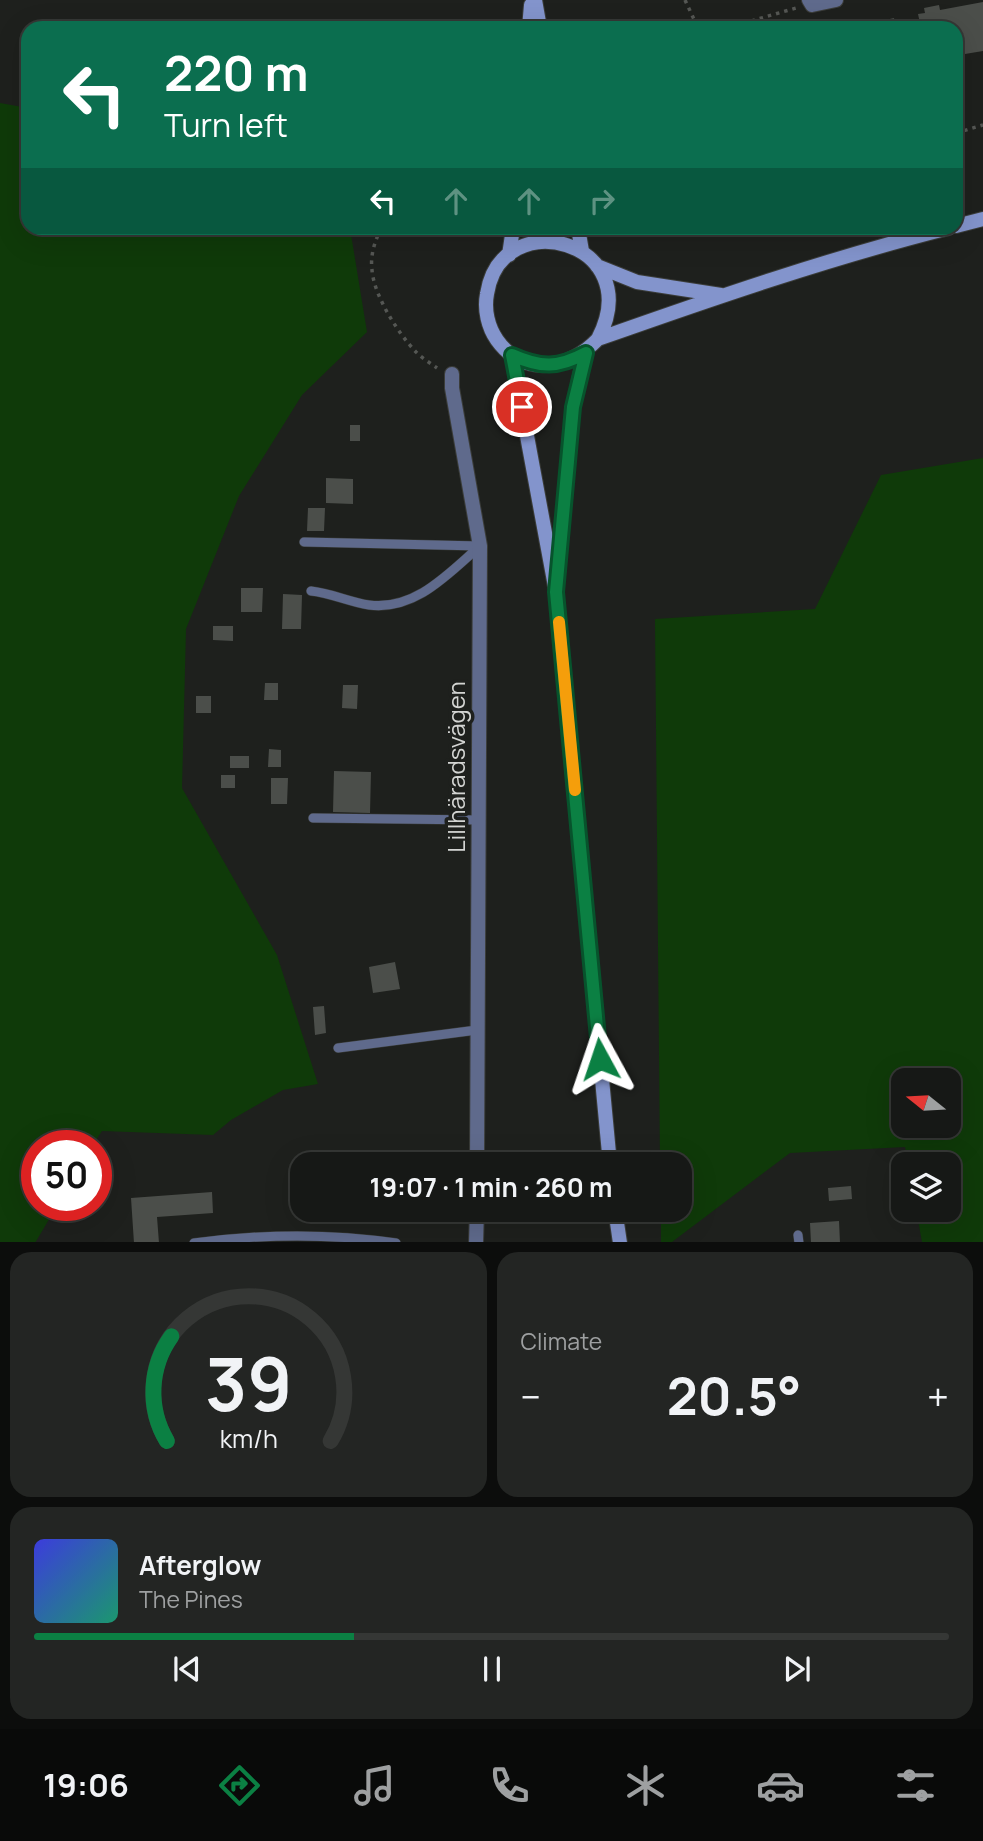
<!DOCTYPE html>
<html lang="en">
<head>
<meta charset="utf-8">
<style>
	:root { --surface:#161816; --page:#232523; --text:#f1f3f6; --muted:#9ea0a1; --line:#353735; --accent:#0b8043 }
	body { margin:0; font-family:Manrope,sans-serif; background:var(--page); color:var(--text); height:100vh; display:flex; flex-direction:column; font-size:26px; white-space:nowrap }
	* { box-sizing:border-box; margin:0 }
	p { font-size:23px; color:var(--muted) }
	.icon { flex:none; width:38px; height:38px; fill:none; stroke:currentColor; stroke-width:2; stroke-linecap:round; stroke-linejoin:round }
	.map { position:relative; height:1242px; overflow:hidden }
	.panel { display:flex; flex-direction:column; gap:10px; padding:10px; background:#0c0d0c; flex:1 }
	.panel>* { flex:none }
	.top-card { position:absolute; left:21px; top:21px; width:942px; height:214px; border-radius:21px; box-shadow:0 7px 28px #0002,0 0 0 2px var(--line); background:#0b6e4f; color:#fff; overflow:hidden }
	.needle { width:46px; rotate:288deg }
	.buttons { position:absolute; left:891px; top:1068px; display:grid; gap:14px }
	.buttons a { display:grid; place-items:center; width:70px; height:70px; border-radius:14px; background:var(--surface); box-shadow:0 7px 28px #0002,0 0 0 2px var(--line); font-size:35px }
	.speed { position:absolute; left:21px; top:1130px; display:flex; gap:14px; font-size:35px; font-weight:700; text-align:center }
	.speed>* { display:grid; place-content:center; width:91px; height:91px; border-radius:50%; background:var(--surface); box-shadow:0 7px 28px #0002,0 0 0 2px var(--line); line-height:1 }
	.speed .limit { border:10px solid #d22; background:#fff; color:#111 }
	.pin { position:absolute; display:grid; place-items:center; width:60px; height:60px; color:#fff; margin:-30px; border:4px solid #fff; border-radius:50%; box-shadow:0 2px 7px #0007 }
	.me { position:absolute; width:77px; margin:-38px; rotate:355deg; stroke-linejoin:round; filter:drop-shadow(0 0 5px #0008) }
	.turn { display:flex; align-items:center; gap:24px; height:147px; padding:0 28px; font-size:32px }
	.turn .icon { width:91px; height:91px; stroke-width:2.5 }
	.turn b { display:block; font-size:49px; line-height:60px }
	.lanes { display:flex; align-items:center; height:66px; padding:0 28px; background:#0003; justify-content:center; gap:35px; direction:ltr }
	.lanes .off { opacity:.35 }
	.big { font-size:52px; font-weight:700; line-height:1.1 }
	.panel .widget { flex:1; display:flex; flex-direction:column; justify-content:center; gap:10px; min-width:0; padding:0 24px; border-radius:21px; background:var(--page) }
	.panel .dial { align-items:center; gap:0 }
	.dial svg { height:182px; overflow:visible; fill:none; stroke:var(--line); stroke-width:7; stroke-linecap:round; text-anchor:middle }
	.dial text { fill:var(--text); stroke:none }
	.song { display:flex; align-items:center; gap:21px }
	.cover { width:84px; height:84px; border-radius:10px; background:linear-gradient(135deg,hsl(240 70% 55%),hsl(160 70% 35%)) }
	.played { height:7px; border-radius:4px; background:linear-gradient(90deg,var(--accent) 35%,var(--line) 35%) }
	.keys { display:flex; justify-content:space-around; direction:ltr }
	.heat { display:flex; justify-content:space-between; align-items:center; font-size:38px; direction:ltr }
	.panel .tiles { flex:1; display:grid; gap:10px; grid-template-columns:1fr 1fr }
	.widget:last-child { grid-column:span 2 }
	.trip { position:absolute; left:290px; top:1152px; width:402px; height:70px; border-radius:21px; background:var(--surface); box-shadow:0 7px 28px #0002,0 0 0 2px var(--line); font-weight:700; line-height:70px; text-align:center }
	.tabs { display:flex; height:112px; justify-content:space-around; align-items:center; background:#090a09; color:var(--muted) }
	.tabs .icon { width:49px; height:49px }
	.tabs .current { color:var(--accent) }
	.tabs b { font-size:32px; color:var(--text) }
	.map>svg:first-child { display:block }
	.green { fill:#0f3a09; fill-rule:evenodd }
	.building { fill:#4b4e4a }
	.lines { fill:none; stroke-linecap:round; stroke-linejoin:round }
	.lane-casing { stroke:#3b3d3a; stroke-width:10 }
	.street-casing { stroke:#3b3d3a; stroke-width:16 }
	.secondary-casing { stroke:#3b3d3a; stroke-width:16 }
	.path { stroke:#555754; stroke-width:3.5; stroke-dasharray:3.5 5; stroke-linecap:butt }
	.lane { stroke:#5f6a8c; stroke-width:9 }
	.street { stroke:#5f6a8c; stroke-width:14 }
	.secondary { stroke:#8394cc; stroke-width:14 }
	.route-casing { stroke:#07532c; stroke-width:18 }
	.route { stroke:#0b8043; stroke-width:12 }
	.slow { stroke:#f59e0b; stroke-width:12 }
	.labels { text-anchor:middle; stroke-width:7; stroke-linejoin:round; paint-order:stroke }
	.street-label { font-size:24px; fill:#d3d4d2; stroke:#1e201d }
</style>
</head>
<body>
<div class="map">
<svg width="983" height="1243" viewBox="0 0 983 1243">
	<rect width="100%" height="100%" fill="#1e201d"/>
	<path class="green" d="M 0,103 L 28,108 L 28,228 L 350,228 L 367,332 L 302,395 L 239,496 L 186,629 L 182,788 L 277,955 L 318,1084 L 283,1090 L 231,1120 L 213,1135 L 102,1131 L 92,1146 L 37,1146 L 37,1206 L 57,1206 L 35,1243 L 0,1242 Z
		M 983,458 L 983,1242 L 922,1242 L 916,1209 L 948,1209 L 948,1164 L 909,1164 L 905,1147 L 790,1153 L 672,1242 L 661,1242 L 661,1209 L 681,1209 L 681,1164 L 660,1164 L 655,619 L 815,609 L 881,475 ZM 903,1080 L 948,1080 L 948,1125 L 903,1125 Z"/>
	<path class="building" d="M 983,2 L 983,51 L 965,54 L 962,40 L 956,41 L 956,28 L 921,28 L 918,14 L 925,13 L 924,8 L 939,5 L 940,10 Z
		M 894,18 L 896,28 L 856,28 L 855,27 Z
		M 350,425 L 360,425 L 360,441 L 350,441 Z
		M 326,478 L 353,479 L 353,504 L 326,503 Z
		M 308,508 L 325,508 L 324,531 L 307,531 Z
		M 241,588 L 263,588 L 262,612 L 241,612 Z
		M 283,594 L 302,595 L 301,629 L 282,629 Z
		M 213,626 L 233,626 L 233,641 L 213,640 Z
		M 265,683 L 278,683 L 278,700 L 264,700 Z
		M 343,685 L 358,685 L 357,709 L 342,708 Z
		M 196,696 L 211,696 L 211,713 L 196,713 Z
		M 269,749 L 281,750 L 281,767 L 268,767 Z
		M 230,756 L 249,756 L 249,768 L 230,768 Z
		M 334,771 L 371,772 L 370,813 L 333,812 Z
		M 221,775 L 235,775 L 235,788 L 221,788 Z
		M 271,778 L 288,778 L 287,804 L 271,804 Z
		M 395,962 L 400,989 L 373,993 L 369,967 Z
		M 324,1006 L 326,1033 L 315,1035 L 313,1007 Z
		M 851,1186 L 852,1199 L 829,1201 L 828,1188 Z
		M 212,1192 L 213,1213 L 157,1217 L 159,1243 L 134,1243 L 131,1198 Z
		M 839,1221 L 840,1243 L 811,1243 L 810,1223 Z"/>
	<g class="lines">
		<defs>
			<path id="lane" d="M 304,542 L 480,546 C 448,574 415,611 369,605 C 349,602 331,593 311,591
				M 313,818 L 479,820
				M 338,1048 L 477,1030
				M 798,1235 L 799,1243
				M 194,1243 C 261,1234 328,1233 396,1243"/>
			<path id="street" d="M 809,0 L 812,5 L 836,0
				M 452,374 L 452,388 L 480,546 L 477,1164
				M 476,1243 L 477,1209"/>
			<path id="secondary" d="M 535,0 L 540,28
				M 529,28 L 531,5
				M 956,226 L 983,219
				M 578,228 L 582,251
				M 509,255 L 513,228
				M 597,266 L 637,282 L 721,295
				M 598,339 C 649,241 501,202 487,294 C 484,310 488,327 497,340 C 524,378 569,369 598,339 C 714,298 830,258 949,228
				M 512,355 L 556,592 L 610,1164
				M 558,573 L 573,407 L 585,353
				M 615,1209 L 620,1243"/>
		</defs>
		<use href="#lane" class="lane-casing"/>
		<use href="#street" class="street-casing"/>
		<use href="#secondary" class="secondary-casing"/>
		<path class="path" d="M 685,0 L 698,28
			M 727,28 L 796,8
			M 956,133 L 983,125
			M 381,228 C 375,241 370,255 372,270 C 374,296 398,333 416,352 C 422,358 430,363 437,368"/>
		<use href="#lane" class="lane"/>
		<use href="#street" class="street"/>
		<use href="#secondary" class="secondary"/>
	</g>
	<g class="lines">
		<defs>
			<path id="route" d="M 522,407 L 512,355 C 541,368 558,368 586,353 L 573,407 L 556,592 L 600,1059"/>
		</defs>
		<use href="#route" class="route-casing"/>
		<use href="#route" class="route"/>
		<path class="slow" d="M 559,622 L 575,790"/>
	</g>
	<g class="labels">
		<g class="street-label">
			<text transform="translate(457 767) rotate(-90)" y="8">Lillhäradsvägen</text>
		</g>
	</g>
</svg>
<div class="buttons">
<a><svg class="needle" viewBox="-14 -14 28 28"><path d="M0-13l5 13h-10z" fill="#e53935"/><path d="M0 13l5-13h-10z" fill="#9ea0a1"/></svg></a>
<a><svg class="icon" aria-label="layers" viewBox="0 0 24 24"><path d="M12 4l9 5-9 5-9-5zM3 14l9 5 9-5"/></svg></a>
</div>
<div class="speed"><div class="limit">50</div></div>
<div class="pin" style="left:522px;top:407px;background:#d93025"><svg class="icon" aria-label="arrive" viewBox="0 0 24 24"><path d="M6 21V4h12l-3 4 3 4H6"/></svg></div>
<svg class="me" style="left:600px;top:1059px" viewBox="-20 -20 40 40"><path d="M0-17L14 15 0 8-14 15z" fill="#0b8043" stroke="#fff" stroke-width="4"/></svg>
<div class="trip">19:07 · 1 min · 260 m</div>
<div class="top-card">
<div class="turn"><svg class="icon" aria-label="left" viewBox="0 0 24 24"><path d="M17 20v-9H6M10 6l-5 5 5 5"/></svg><div><b>220 m</b>Turn left</div></div>
<div class="lanes"><svg class="icon" aria-label="left" viewBox="0 0 24 24"><path d="M17 20v-9H6M10 6l-5 5 5 5"/></svg><svg class="icon off" aria-label="ahead" viewBox="0 0 24 24"><path d="M12 20V5M6 11l6-6 6 6"/></svg><svg class="icon off" aria-label="ahead" viewBox="0 0 24 24"><path d="M12 20V5M6 11l6-6 6 6"/></svg><svg class="icon off" aria-label="right" viewBox="0 0 24 24"><path d="M7 20v-9h11M14 6l5 5-5 5"/></svg></div>
</div>
</div>
<section class="panel">
<div class="tiles">
<div class="widget dial"><svg viewBox="0 0 100 80">
<path d="M14 69A42 42 0 1 1 86 69"/>
<path d="M14 69A42 42 0 0 1 16 23" stroke="#0b8043"/>
<text x="50" y="56" font-size="32" font-weight="700">39</text>
<text x="50" y="72" font-size="11">km/h</text>
</svg></div>
<div class="widget"><p>Climate</p>
<div class="heat"><a>−</a><b class="big">20.5°</b><a>+</a></div>
</div>
<div class="widget">
<div class="song"><i class="cover"></i><div><b>Afterglow</b><p>The Pines</p></div></div>
<div class="played"></div>
<div class="keys"><svg class="icon" aria-label="previous" viewBox="0 0 24 24"><path d="M18 5L8 12l10 7zM5 5v14"/></svg><svg class="icon" aria-label="pause" viewBox="0 0 24 24"><path d="M8 5v14M16 5v14"/></svg><svg class="icon" aria-label="next" viewBox="0 0 24 24"><path d="M6 5l10 7-10 7zM19 5v14"/></svg></div>
</div>
</div>
</section>
<nav class="tabs">
<b>19:06</b>
<svg class="icon current" aria-label="directions" viewBox="0 0 24 24"><path d="M12 3l9 9-9 9-9-9zM9 14v-3h6M13 9l2 2-2 2"/></svg>
<svg class="icon" aria-label="music" viewBox="0 0 24 24"><path d="M9 18V5l10-2v13"/><circle cx="6" cy="18" r="3"/><circle cx="16" cy="16" r="3"/></svg>
<svg class="icon" aria-label="phone" viewBox="0 0 24 24"><path d="M5 4h4l2 5-3 2q2 4 5 5l2-3 5 2v4C11 20 4 13 5 4z"/></svg>
<svg class="icon" aria-label="climate" viewBox="0 0 24 24"><path d="M12 3v18M4 7l16 10M4 17L20 7"/></svg>
<svg class="icon" aria-label="car" viewBox="0 0 24 24"><path d="M5 17H2v-5l4-1 3-4h7l3 4 3 1v5h-3M9 17h6M6 11h13"/><circle cx="7" cy="17" r="2"/><circle cx="17" cy="17" r="2"/></svg>
<svg class="icon" aria-label="filters" viewBox="0 0 24 24"><path d="M4 7h16M4 17h16"/><circle cx="9" cy="7" r="2"/><circle cx="15" cy="17" r="2"/></svg>
</nav>
</body>
</html>
